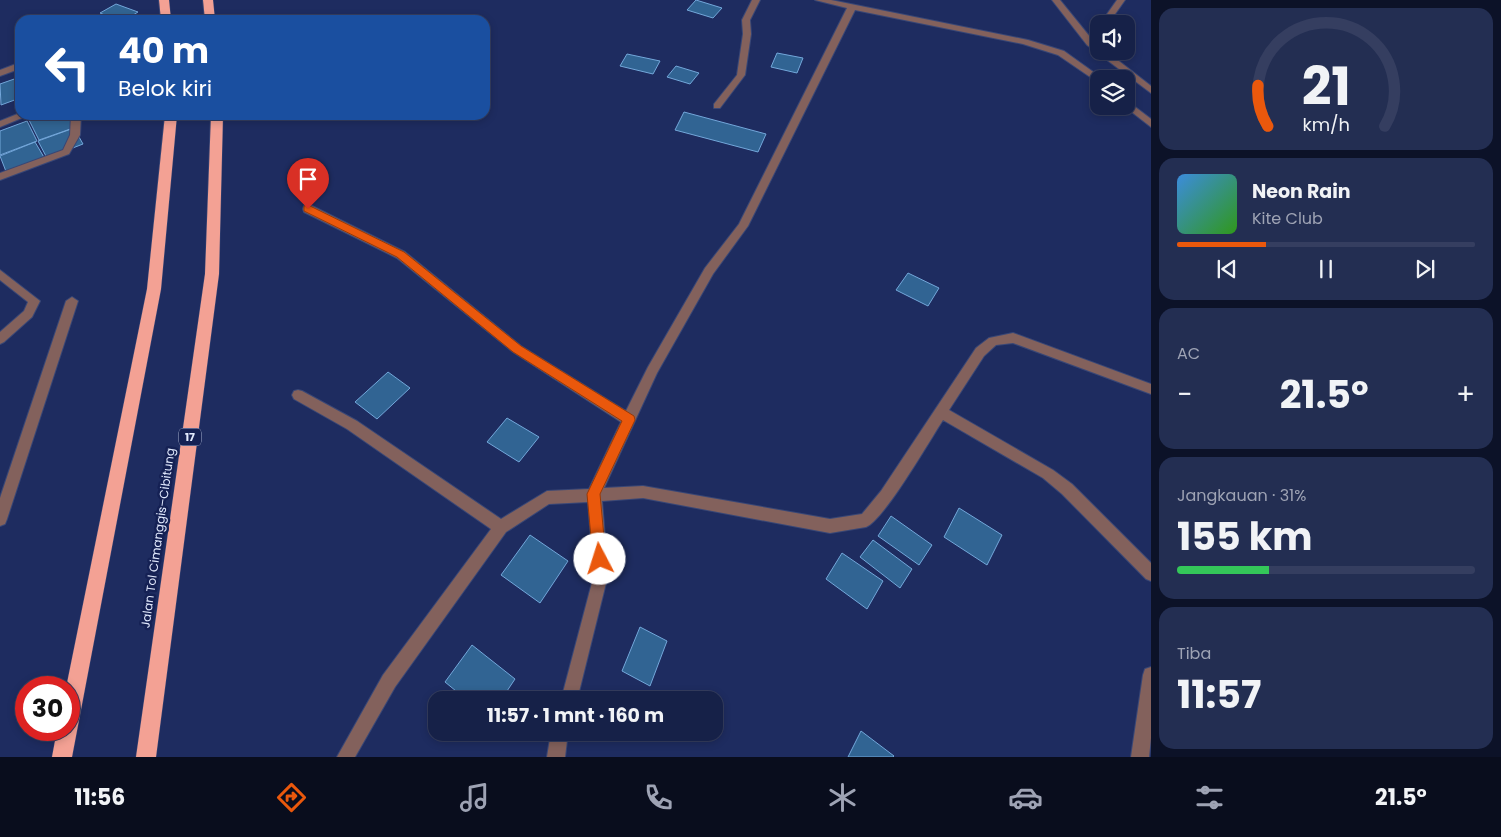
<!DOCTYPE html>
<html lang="id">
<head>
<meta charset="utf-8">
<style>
	:root { --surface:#162148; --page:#232e52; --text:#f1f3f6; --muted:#9ea3b4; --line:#353e60; --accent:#ea580c }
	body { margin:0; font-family:Poppins,sans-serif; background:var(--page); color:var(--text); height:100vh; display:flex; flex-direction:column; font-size:19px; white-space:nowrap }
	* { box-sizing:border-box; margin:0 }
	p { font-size:16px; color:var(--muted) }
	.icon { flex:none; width:28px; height:28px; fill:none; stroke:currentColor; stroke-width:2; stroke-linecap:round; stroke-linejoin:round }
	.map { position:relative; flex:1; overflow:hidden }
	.details { display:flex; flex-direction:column; gap:8px; padding:8px; background:#0c1228; width:350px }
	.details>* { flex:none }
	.guide { position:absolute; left:15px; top:15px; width:475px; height:105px; border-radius:15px; box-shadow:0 2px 8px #0003,0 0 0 1px var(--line); background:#1a4fa0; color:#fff; overflow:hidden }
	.buttons { position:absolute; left:1090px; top:15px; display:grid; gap:10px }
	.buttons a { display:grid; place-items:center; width:45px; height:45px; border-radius:10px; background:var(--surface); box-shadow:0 2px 8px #0003,0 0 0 1px var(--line); font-size:25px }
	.speed { position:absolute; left:15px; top:676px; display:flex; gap:10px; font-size:25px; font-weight:700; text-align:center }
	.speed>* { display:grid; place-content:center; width:65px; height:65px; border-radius:50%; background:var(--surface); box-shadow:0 2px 8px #0003,0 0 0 1px var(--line); line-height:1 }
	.speed .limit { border:8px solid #d22; background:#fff; color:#111 }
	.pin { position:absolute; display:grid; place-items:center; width:42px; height:42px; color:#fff; margin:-51px -21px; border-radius:50% 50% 50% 0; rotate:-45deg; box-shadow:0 0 5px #0007 }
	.pin .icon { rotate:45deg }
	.me { position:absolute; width:55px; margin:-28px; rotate:355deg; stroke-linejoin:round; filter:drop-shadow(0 0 4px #0008) }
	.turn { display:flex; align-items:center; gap:18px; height:105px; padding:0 20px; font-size:22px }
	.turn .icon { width:65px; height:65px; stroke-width:2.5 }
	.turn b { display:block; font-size:35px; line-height:42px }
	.big { font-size:38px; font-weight:700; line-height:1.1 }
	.details .card { flex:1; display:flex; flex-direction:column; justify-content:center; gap:8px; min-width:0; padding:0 18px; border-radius:15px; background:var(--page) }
	.details .dial { align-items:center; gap:0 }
	.dial svg { height:130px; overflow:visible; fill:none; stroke:var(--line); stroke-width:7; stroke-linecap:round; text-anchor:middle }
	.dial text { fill:var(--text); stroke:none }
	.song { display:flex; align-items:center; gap:15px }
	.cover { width:60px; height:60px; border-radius:8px; background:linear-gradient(135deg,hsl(210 70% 55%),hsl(110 70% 35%)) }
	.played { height:5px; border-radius:2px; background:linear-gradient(90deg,var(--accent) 30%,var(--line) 30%) }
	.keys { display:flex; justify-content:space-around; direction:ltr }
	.heat { display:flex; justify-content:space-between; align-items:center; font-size:28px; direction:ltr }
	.charge { height:8px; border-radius:4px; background:linear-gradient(90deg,#34c759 31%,var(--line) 0) }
	.trip { position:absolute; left:428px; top:691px; width:295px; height:50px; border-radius:15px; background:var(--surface); box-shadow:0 2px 8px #0003,0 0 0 1px var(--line); font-weight:700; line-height:50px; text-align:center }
	.menu { display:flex; height:80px; justify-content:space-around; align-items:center; background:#090d1d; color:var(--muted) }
	.menu .icon { width:35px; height:35px }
	.menu .selected { color:var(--accent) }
	.menu b { font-size:22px; color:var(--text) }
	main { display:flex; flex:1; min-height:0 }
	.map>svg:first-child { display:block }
	.building { fill:#316493; stroke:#73a7da }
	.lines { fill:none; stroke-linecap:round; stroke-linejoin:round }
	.street-casing { stroke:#394776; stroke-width:2 }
	.highway-casing { stroke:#394776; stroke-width:1 }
	.street { fill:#83615c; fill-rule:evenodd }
	.highway { fill:#f3a194; fill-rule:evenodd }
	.route { fill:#ea580c; stroke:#983908 }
	.labels { text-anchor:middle; stroke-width:5; stroke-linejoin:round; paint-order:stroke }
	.shield { fill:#152154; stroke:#a4aecb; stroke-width:1 }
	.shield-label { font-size:11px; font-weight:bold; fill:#e2eafe }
	.street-label { font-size:12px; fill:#e2eafe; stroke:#152154 }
</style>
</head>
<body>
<main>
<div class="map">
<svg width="1151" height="757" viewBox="0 0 1151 757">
	<rect width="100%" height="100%" fill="#1e2c60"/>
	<path class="building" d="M 696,0 L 722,8 L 713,18 L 687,10 Z
		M 116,4 L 138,12 L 125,20 L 117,20 L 100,13 Z
		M 82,15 L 97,20 L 73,20 Z
		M 777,53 L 803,58 L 797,73 L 771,67 Z
		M 627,54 L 660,61 L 653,74 L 620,66 Z
		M 676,66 L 699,73 L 690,84 L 667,77 Z
		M 20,77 L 20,98 L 1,105 L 0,84 Z
		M 684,112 L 766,134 L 758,152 L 675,130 Z
		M 44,115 L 69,115 L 76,127 L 39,140 L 29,120 Z
		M 27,121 L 37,141 L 0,155 L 0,131 Z
		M 74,128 L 83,144 L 47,158 L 38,141 Z
		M 35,142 L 45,159 L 7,174 L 0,156 Z
		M 908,273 L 939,288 L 928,306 L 896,290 Z
		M 388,372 L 410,388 L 377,419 L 355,402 Z
		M 507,418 L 539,437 L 519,462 L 487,442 Z
		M 959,508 L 1002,535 L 987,565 L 944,537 Z
		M 891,516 L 932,545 L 919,565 L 878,536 Z
		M 530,535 L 568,561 L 540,603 L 501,575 Z
		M 873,540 L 912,569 L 900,588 L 860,557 Z
		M 842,553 L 883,581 L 867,609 L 826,579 Z
		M 640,627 L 667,641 L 650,686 L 622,671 Z
		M 472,645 L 515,679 L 501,700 L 467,700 L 445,682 Z
		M 861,731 L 894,756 L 893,757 L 848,757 Z"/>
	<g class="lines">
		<defs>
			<path id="street" d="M 752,0 L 760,0 L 750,20 L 751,34 L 745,75 L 720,108 L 714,108 L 714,104 L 737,75 L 743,34 L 742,20 Z
				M 815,0 L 831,0 L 1028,40 L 1064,51 L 1103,79 L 1096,81 L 1058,55 L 1023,44 L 855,10 L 748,226 L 713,274 L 657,373 L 604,488 L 643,486 L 830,519 L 862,514 L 881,491 L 976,348 L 989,338 L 1013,333 L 1151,384 L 1151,394 L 1013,343 L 996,345 L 984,356 L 949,410 L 1053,470 L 1072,484 L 1151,563 L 1151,581 L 1146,579 L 1062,494 L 1043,478 L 943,420 C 930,440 884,520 866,527 L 830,533 L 643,498 L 602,501 L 608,575 L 577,700 L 561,700 L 594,575 L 588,502 L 549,504 L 506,532 L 395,687 L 355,757 L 337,757 L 383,675 L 491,529 L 347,429 L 294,399 L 292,395 L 294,391 L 298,390 L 302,391 L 357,421 L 501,519 L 547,491 L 589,489 L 621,422 L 513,352 L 397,258 L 304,212 L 303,209 L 304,206 L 312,206 L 405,252 L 521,346 L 626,411 L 648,367 L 705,268 L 739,224 L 847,8 Z
				M 1052,0 L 1060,0 L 1090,37 L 1099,29 L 1099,37 L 1095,43 L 1099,46 L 1099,51 L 1106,51 L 1151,86 L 1151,93 L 1087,45 Z
				M 1117,0 L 1125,0 L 1108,24 L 1100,24 Z
				M 16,64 L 19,65 L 19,69 L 0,76 L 0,70 Z
				M 1126,100 L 1151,119 L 1151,127 L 1124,106 L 1126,106 Z
				M 20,113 L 20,115 L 29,115 L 0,127 L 0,121 Z
				M 71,115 L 81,115 L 80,135 L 69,154 L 0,180 L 0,173 L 63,150 L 70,135 Z
				M 0,270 L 40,301 L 32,317 L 4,342 L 0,344 L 0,332 L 24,311 L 28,302 L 0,280 Z
				M 72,297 L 78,301 L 7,519 L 5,524 L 0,526 L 0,498 L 66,301 Z
				M 1151,667 L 1151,738 L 1149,757 L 1131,757 L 1143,675 L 1145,669 Z
				M 551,732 L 568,732 L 565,757 L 547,757 Z"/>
			<path id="highway" d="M 159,0 L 169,0 L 171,20 L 161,20 Z
				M 203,0 L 213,0 L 215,20 L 205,20 Z
				M 165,115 L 177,115 L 161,289 L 72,757 L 52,757 L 57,730 L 69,730 L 69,688 L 66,688 L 147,289 Z
				M 211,115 L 223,115 L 219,274 L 156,757 L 136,757 L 205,274 Z"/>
		</defs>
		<use href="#street" class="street-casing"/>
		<use href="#highway" class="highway-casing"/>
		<use href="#street" class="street"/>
		<use href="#highway" class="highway"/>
	</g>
	<path class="route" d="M 308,205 L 404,252 L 521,346 L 634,416 L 635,420 L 600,494 L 606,559 L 604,563 L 600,565 L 595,563 L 593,559 L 587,494 L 622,421 L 513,352 L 397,257 L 304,211 L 304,206 Z"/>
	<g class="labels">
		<rect class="shield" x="179" y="428.5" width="22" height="17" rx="4"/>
		<g class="shield-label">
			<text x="190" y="441">17</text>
		</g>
		<g class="street-label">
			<text transform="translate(158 538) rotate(-82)" y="4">Jalan Tol Cimanggis–Cibitung</text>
		</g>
	</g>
</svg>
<div class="buttons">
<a><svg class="icon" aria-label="sound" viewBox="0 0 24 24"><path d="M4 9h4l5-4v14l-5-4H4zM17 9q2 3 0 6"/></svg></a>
<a><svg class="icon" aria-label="layers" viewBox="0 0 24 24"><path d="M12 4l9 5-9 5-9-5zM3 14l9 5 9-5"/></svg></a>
</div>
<div class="speed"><div class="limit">30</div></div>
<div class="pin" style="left:308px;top:209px;background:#d93025"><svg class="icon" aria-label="arrive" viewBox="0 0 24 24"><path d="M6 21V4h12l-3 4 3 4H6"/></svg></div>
<svg class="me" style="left:600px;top:559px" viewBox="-20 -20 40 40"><circle r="19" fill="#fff"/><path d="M0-13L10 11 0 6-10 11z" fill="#ea580c"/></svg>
<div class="trip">11:57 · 1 mnt · 160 m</div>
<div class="guide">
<div class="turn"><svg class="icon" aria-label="left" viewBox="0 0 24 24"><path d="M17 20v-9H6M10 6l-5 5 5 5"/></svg><div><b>40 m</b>Belok kiri</div></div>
</div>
</div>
<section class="details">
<div class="card dial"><svg viewBox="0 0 100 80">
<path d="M14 69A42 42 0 1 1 86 69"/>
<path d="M14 69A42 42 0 0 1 8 44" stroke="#ea580c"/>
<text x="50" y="56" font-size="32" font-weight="700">21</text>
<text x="50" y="72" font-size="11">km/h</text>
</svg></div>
<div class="card">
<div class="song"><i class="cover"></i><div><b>Neon Rain</b><p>Kite Club</p></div></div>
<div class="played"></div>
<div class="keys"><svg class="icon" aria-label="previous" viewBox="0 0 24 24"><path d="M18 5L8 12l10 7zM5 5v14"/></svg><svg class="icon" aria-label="pause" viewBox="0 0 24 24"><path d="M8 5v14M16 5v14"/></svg><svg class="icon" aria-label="next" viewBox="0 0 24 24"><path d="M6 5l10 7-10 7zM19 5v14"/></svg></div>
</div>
<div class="card"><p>AC</p>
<div class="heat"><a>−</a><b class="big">21.5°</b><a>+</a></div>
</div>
<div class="card"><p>Jangkauan · 31%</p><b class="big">155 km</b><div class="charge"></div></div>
<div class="card"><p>Tiba</p><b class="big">11:57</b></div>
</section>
</main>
<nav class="menu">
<b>11:56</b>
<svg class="icon selected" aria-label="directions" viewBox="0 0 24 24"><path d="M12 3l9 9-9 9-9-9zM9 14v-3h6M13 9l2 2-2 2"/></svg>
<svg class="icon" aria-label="music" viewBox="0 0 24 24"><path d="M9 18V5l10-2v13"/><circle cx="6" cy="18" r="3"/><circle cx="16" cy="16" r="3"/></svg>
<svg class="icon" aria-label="phone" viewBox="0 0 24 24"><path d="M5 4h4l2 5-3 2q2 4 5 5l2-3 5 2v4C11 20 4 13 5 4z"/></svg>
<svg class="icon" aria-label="climate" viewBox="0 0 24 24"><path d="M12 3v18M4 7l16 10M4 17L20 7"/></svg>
<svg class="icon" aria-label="car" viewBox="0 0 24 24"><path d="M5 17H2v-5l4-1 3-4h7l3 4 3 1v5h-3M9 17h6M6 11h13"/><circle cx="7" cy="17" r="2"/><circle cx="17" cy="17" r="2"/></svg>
<svg class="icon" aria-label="filters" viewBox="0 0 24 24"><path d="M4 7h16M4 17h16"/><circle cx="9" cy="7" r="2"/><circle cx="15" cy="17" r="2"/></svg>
<b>21.5°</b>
</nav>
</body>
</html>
